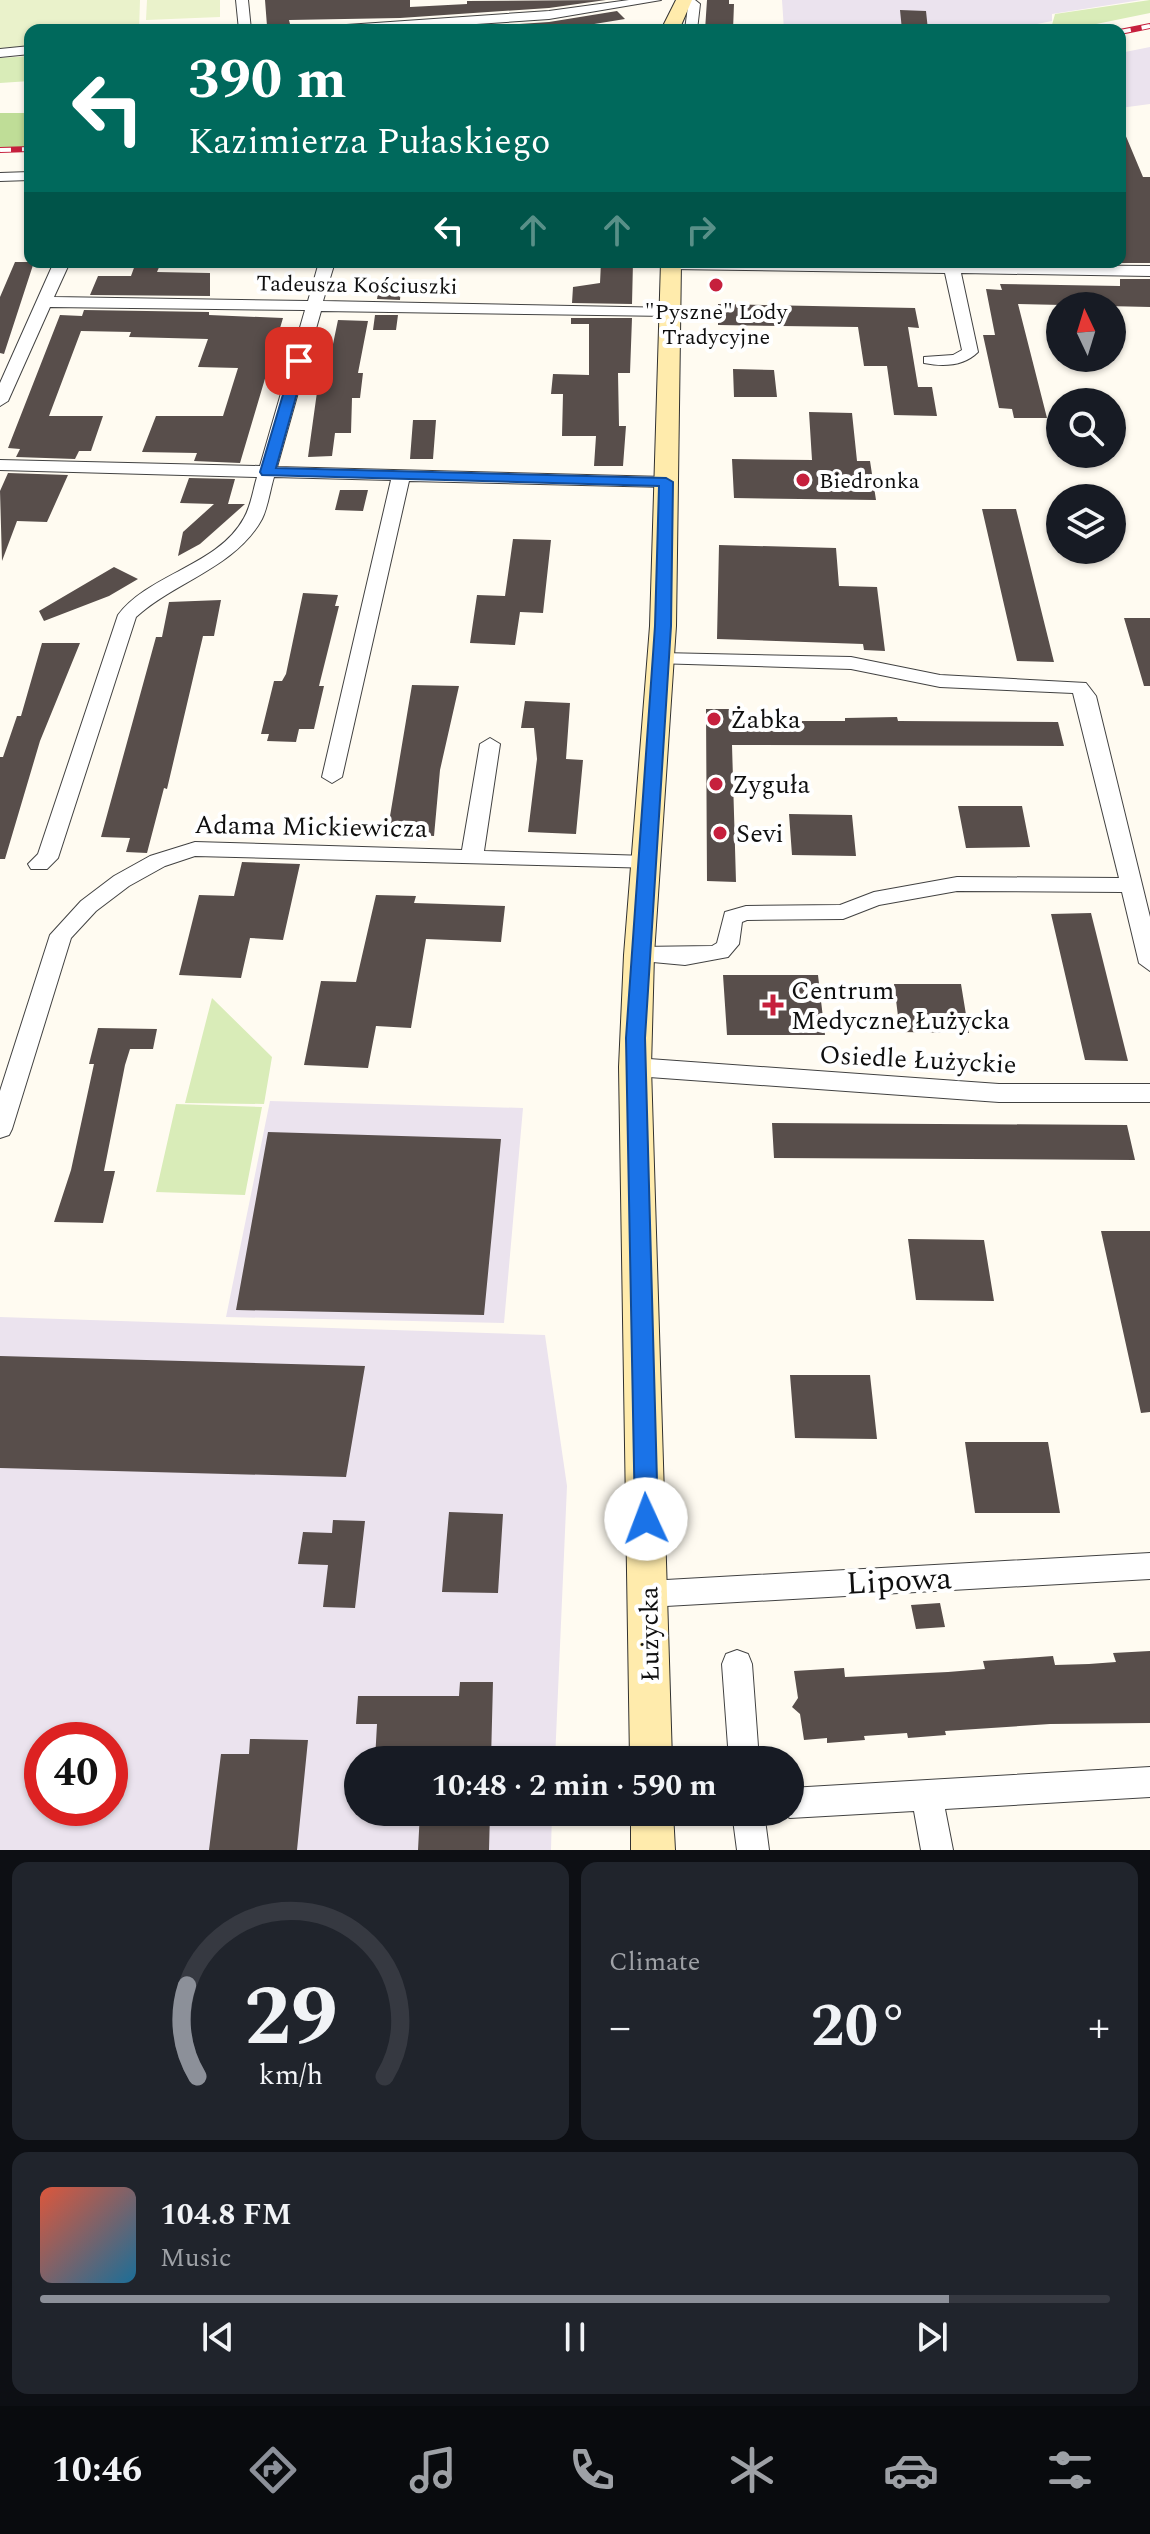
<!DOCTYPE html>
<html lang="en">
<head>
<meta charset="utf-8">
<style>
	:root { --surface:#171b24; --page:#20242c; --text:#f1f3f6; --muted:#9ea1a6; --line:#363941; --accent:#8c9099 }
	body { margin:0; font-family:Spectral,serif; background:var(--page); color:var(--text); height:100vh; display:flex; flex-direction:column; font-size:30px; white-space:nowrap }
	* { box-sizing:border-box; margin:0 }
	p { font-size:26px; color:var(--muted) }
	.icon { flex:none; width:44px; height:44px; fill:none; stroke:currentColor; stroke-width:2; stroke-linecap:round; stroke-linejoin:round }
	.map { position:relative; height:1850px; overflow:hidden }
	.sheet { display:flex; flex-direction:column; gap:12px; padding:12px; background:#0d0f14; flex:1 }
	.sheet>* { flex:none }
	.hud { position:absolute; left:24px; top:24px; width:1102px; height:244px; border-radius:16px; box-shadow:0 2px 6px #0004; background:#00695c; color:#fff; overflow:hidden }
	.needle { width:52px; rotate:356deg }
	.controls { position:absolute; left:1046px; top:292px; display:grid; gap:16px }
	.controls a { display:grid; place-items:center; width:80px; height:80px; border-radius:50%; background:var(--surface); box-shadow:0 2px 6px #0004; font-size:40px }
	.speed { position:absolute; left:24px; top:1722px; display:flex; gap:16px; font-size:40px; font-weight:700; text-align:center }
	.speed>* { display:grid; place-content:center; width:104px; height:104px; border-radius:50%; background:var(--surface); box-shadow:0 2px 6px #0004; line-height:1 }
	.speed .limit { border:12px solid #d22; background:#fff; color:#111 }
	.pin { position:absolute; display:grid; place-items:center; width:68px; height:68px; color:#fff; margin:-34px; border-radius:16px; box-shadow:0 4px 12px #0006 }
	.me { position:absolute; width:88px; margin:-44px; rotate:358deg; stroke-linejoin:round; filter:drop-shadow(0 0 6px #0008) }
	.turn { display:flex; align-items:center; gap:28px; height:168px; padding:0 32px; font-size:36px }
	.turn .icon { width:104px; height:104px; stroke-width:2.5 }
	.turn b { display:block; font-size:56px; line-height:68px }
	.lanes { display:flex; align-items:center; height:76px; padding:0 32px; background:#0003; justify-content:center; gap:40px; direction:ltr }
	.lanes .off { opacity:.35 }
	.big { font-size:60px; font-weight:700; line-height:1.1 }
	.sheet .card { flex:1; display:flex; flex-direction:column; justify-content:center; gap:12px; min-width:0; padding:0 28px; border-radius:16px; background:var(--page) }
	.sheet .dial { align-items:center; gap:0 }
	.dial svg { height:208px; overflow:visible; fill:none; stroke:var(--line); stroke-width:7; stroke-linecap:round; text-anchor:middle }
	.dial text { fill:var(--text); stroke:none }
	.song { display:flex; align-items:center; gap:24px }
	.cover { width:96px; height:96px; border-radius:12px; background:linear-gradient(135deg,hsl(10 70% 55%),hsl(200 70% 35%)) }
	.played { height:8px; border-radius:4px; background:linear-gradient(90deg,var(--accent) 85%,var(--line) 85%) }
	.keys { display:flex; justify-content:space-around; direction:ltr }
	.heat { display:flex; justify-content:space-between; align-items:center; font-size:44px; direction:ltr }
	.sheet .tiles { flex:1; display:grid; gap:12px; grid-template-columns:1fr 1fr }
	.card:last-child { grid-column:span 2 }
	.trip { position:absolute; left:344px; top:1746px; width:460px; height:80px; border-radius:40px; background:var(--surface); box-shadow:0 2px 6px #0004; font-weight:700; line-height:80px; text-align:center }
	.tabs { display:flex; height:128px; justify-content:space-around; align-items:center; background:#090b0e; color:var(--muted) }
	.tabs .icon { width:56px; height:56px }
	.tabs .current { color:var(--accent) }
	.tabs b { font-size:36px; color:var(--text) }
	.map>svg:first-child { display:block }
	.industrial { fill:#ebe3ee; fill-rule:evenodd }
	.green { fill:#d9ecb8 }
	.forest { fill:#bfdd97 }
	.pitch { fill:#eaf2cb }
	.building { fill:#584e4b }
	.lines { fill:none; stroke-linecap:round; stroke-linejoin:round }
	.street-casing { stroke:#424242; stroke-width:2 }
	.secondary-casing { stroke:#313131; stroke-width:2 }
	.street { fill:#fff; fill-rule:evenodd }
	.secondary { fill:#ffebac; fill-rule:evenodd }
	.rail-casing { stroke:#c6203d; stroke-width:6 }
	.rail { stroke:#fff; stroke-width:4; stroke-dasharray:11; stroke-linecap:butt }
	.route { fill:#1a73e8; stroke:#114b97; stroke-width:2 }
	.poi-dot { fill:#c6203d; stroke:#fff; stroke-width:3 }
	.labels { text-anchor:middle; stroke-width:8; stroke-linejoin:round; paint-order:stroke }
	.far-street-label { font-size:22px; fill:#0f0f0f; stroke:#fff }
	.far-poi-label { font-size:22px; fill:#0f0f0f; stroke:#fff }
	.poi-label { font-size:26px; fill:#0f0f0f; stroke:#fff; text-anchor:start }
	.street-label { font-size:26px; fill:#0f0f0f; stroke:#fff }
	.near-street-label { font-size:32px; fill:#0f0f0f; stroke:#fff }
</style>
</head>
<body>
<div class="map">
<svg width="1150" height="1850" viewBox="0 0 1150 1850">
	<rect width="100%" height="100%" fill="#fffbf1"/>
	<path class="industrial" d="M 782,0 L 1141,0 L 1052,14 L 1052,21 L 1008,30 L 784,30 Z
		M 1150,47 L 1150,104 L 1120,108 L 1120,53 Z
		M 270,1101 L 523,1108 L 504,1323 L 226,1317 Z
		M 0,1317 L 545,1335 L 567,1486 L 555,1760 L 358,1760 L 358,1812 L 552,1812 L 551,1850 L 0,1850 ZM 42,1740 L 110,1740 L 110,1808 L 42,1808 Z"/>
	<path class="green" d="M 1150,0 L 1150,13 L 1067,30 L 1021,30 L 1052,25 L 1055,14 Z
		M 30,56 L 30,81 L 0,83 L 0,58 Z
		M 212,998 L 272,1057 L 264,1104 L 185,1103 Z
		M 176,1104 L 262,1107 L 245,1195 L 156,1192 Z"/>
	<path class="forest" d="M 0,113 L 30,113 L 30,147 L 0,147 Z"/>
	<path class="pitch" d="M 0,0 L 140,0 L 139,30 L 30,30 L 30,46 L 0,48 Z
		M 147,0 L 220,0 L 220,17 L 146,20 Z"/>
	<path class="building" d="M 265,0 L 410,0 L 410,7 L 467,4 L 467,1 L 606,0 L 549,8 L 400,18 L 289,20 L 290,24 L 267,26 Z
		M 707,0 L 729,0 L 729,4 L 734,4 L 733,30 L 705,30 Z
		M 900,10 L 926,11 L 928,30 L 902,30 Z
		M 617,11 L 625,19 L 582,26 L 584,30 L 431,30 L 549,22 Z
		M 1120,122 L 1143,177 L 1150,177 L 1150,263 L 1120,263 Z
		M 15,262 L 34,262 L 4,354 L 0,353 L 0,297 Z
		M 601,262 L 633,262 L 632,304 L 572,303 L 573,287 L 600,283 Z
		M 135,265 L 160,265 L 157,272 L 210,273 L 210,296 L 90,295 L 98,276 L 131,276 Z
		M 1120,279 L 1150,279 L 1150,307 L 1018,304 L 1047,418 L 1014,418 L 1012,409 L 999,408 L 983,335 L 995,335 L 986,289 L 1002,290 L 1000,284 L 1120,286 Z
		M 379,287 L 401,287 L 400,300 L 377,299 Z
		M 718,304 L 915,308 L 919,328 L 908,327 L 918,387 L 932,387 L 937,416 L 894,415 L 887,366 L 864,366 L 858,327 L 718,325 Z
		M 84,310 L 209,312 L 209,315 L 283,318 L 240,463 L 194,461 L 197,453 L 142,452 L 156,416 L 223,416 L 238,368 L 198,367 L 208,339 L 129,337 L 131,332 L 81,331 L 49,416 L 103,416 L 91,451 L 79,451 L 75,459 L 16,457 L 20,449 L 8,448 L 60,315 L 82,316 Z
		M 375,315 L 398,315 L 396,330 L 373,330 Z
		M 571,318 L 632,318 L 630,373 L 618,373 L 619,426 L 626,426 L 623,466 L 594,466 L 596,436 L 562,436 L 563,394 L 551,394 L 553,374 L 589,375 L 589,324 L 571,324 Z
		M 338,320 L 368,321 L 358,373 L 363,373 L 360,398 L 352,398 L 351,433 L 335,433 L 332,456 L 308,457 L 317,392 L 323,392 Z
		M 733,369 L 774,370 L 777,397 L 734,397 Z
		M 809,412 L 852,413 L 857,461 L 870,461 L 876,500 L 734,498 L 732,459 L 812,460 Z
		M 413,420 L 436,420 L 433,459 L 410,459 Z
		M 8,473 L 68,475 L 47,522 L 17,521 L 2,561 L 0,491 Z
		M 189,478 L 235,479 L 228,504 L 245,504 L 200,544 L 178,556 L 183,532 L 214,504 L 180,503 Z
		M 340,490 L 368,490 L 363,511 L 335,510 Z
		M 982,509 L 1016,509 L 1054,662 L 1017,661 Z
		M 513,539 L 551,540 L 543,613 L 520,612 L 515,645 L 470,643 L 477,595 L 505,596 Z
		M 719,545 L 836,548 L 839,586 L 877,587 L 885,651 L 864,650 L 863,644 L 717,639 Z
		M 114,567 L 138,579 L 109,596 L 44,621 L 39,611 Z
		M 303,593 L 338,595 L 335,606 L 339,606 L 319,686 L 324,686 L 314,729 L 299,729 L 296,742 L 267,741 L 269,734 L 261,734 L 274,681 L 282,681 L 286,674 Z
		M 221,600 L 214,636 L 203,636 L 167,789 L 164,788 L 147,853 L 126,852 L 130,838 L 101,837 L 156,637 L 162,637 L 169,602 Z
		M 1124,618 L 1150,618 L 1150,686 L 1144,686 Z
		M 42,643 L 80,643 L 40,741 L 5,859 L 0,859 L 0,757 L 3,757 L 17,716 L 21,716 Z
		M 412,685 L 459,686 L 440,770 L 434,836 L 387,834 Z
		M 525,701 L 570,703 L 566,759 L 583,760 L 576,834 L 528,832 L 537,759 L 534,728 L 521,728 Z
		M 706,709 L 731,709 L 732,721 L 845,721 L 845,718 L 897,717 L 898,721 L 1058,722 L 1064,746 L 732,745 L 736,882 L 707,881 Z
		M 958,806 L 1022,806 L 1030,847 L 966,848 Z
		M 789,814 L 852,815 L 856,856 L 792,855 Z
		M 242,862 L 300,864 L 283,940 L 250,938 L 241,978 L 179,975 L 199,895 L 234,896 Z
		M 376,895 L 416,896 L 414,903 L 505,906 L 501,942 L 426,939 L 411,1028 L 376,1026 L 368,1068 L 304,1065 L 321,981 L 356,982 Z
		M 1091,913 L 1128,1061 L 1085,1060 L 1051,914 Z
		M 723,975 L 818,975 L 825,1035 L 727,1035 Z
		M 894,984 L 961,984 L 969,1033 L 900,1032 Z
		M 98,1028 L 157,1029 L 153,1049 L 130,1049 L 125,1065 L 104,1171 L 115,1171 L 103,1223 L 54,1222 L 71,1170 L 94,1064 L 89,1064 Z
		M 772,1123 L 1127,1125 L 1135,1160 L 774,1158 Z
		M 268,1132 L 501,1139 L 484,1315 L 236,1310 Z
		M 1101,1231 L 1150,1231 L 1150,1412 L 1141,1413 Z
		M 908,1239 L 984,1240 L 994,1301 L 916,1300 Z
		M 0,1356 L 365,1366 L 346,1477 L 0,1468 Z
		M 790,1375 L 870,1375 L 877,1439 L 795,1438 Z
		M 965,1442 L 1048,1442 L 1060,1513 L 975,1513 Z
		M 449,1512 L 503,1514 L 498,1593 L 442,1592 Z
		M 333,1520 L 365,1521 L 355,1608 L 323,1607 L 328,1565 L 298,1564 L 303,1532 L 332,1533 Z
		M 940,1603 L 945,1627 L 916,1629 L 911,1605 Z
		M 1150,1651 L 1150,1723 L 1050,1724 L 945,1731 L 946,1735 L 908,1738 L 907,1733 L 864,1736 L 865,1740 L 827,1743 L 827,1738 L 804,1740 L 800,1714 L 792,1707 L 798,1698 L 794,1671 L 844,1668 L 845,1677 L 948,1672 L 985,1669 L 983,1661 L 1053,1656 L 1055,1665 L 1089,1664 L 1116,1662 L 1113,1653 Z
		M 460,1682 L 493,1682 L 491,1760 L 375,1760 L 377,1724 L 356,1724 L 358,1696 L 459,1696 Z
		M 250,1739 L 308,1740 L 297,1850 L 209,1850 L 221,1754 L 249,1754 Z
		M 420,1812 L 490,1812 L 489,1850 L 418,1850 Z"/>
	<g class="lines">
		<defs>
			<path id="street" d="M 236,0 L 248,0 L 251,30 L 239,30 Z
				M 629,0 L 661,0 L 549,19 L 387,30 L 326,30 L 332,26 L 549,11 Z
				M 677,0 L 695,0 L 700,4 L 697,30 L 685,30 L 688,6 Z
				M 30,46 L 30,54 L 0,57 L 0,49 Z
				M 30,172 L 30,180 L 0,181 L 0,173 Z
				M 54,262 L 70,262 L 54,297 L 308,301 L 319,262 L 335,262 L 323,301 L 675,308 L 675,314 L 669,316 L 321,311 L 277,467 L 666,477 L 675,482 L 666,487 L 409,481 L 342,777 L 332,783 L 322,777 L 391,480 L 274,477 C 270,490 268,507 262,519 C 236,567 174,582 136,617 L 58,858 L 47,869 L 31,869 L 28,864 L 38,854 L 118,615 C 150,573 218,566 244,518 C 251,506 253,490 257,477 L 0,470 L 0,460 L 260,466 L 305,310 L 50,307 L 8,401 L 0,406 L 0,383 Z
				M 665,262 L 1150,266 L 1150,276 L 961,273 L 978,352 C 964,366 944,367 924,363 L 924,357 L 953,355 L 962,350 L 945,273 L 671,269 L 666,267 Z
				M 661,653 L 851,657 L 940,675 L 1086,683 L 1096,696 L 1150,917 L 1150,971 L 1139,963 L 1122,892 L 957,891 L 879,905 L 843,919 L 747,920 L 742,922 L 739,944 L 728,957 L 685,965 L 631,960 L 628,955 L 631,950 L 639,947 L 712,946 L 717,943 L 725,912 L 746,906 L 840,905 L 874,892 L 957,877 L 1119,878 L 1073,693 L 940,687 L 851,669 L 654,663 L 651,659 Z
				M 490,738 L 500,744 L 484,851 L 647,856 L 658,863 L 655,868 L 195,856 L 165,866 L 129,886 L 96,911 L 71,938 L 12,1129 L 9,1135 L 0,1138 L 0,1091 L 50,935 L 81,901 L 114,876 L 150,856 L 195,842 L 462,850 L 480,744 Z
				M 635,1058 L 999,1084 L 1150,1084 L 1150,1102 L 999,1102 L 635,1076 L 627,1073 L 623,1067 L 627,1061 Z
				M 1150,1553 L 1150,1579 L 648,1607 L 638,1603 L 634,1594 L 638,1585 L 648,1581 Z
				M 737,1650 L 748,1654 L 752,1664 L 759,1760 L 729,1760 L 722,1664 L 726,1654 Z
				M 1150,1767 L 1150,1797 L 945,1809 L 953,1850 L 921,1850 L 914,1811 L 790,1818 L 778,1812 L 790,1812 L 790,1788 Z
				M 732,1812 L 764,1812 L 769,1850 L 737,1850 Z"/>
			<path id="secondary" d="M 676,0 L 692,0 L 679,30 L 661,30 Z
				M 661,262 L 681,262 L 676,626 L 654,955 L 651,1067 L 672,1760 L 630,1760 L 619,1067 L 624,955 L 650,626 Z
				M 631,1812 L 673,1812 L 675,1850 L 631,1850 Z"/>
		</defs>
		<use href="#street" class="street-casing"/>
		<use href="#secondary" class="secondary-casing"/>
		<use href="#street" class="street"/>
		<use href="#secondary" class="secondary"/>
		<defs>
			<path id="rail" d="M 1120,32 L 1150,26
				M 0,150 L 30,149"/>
		</defs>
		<use href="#rail" class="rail-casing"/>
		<use href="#rail" class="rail"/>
	</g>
	<path class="route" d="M 299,357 L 306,361 L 276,468 L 666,478 L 673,482 L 671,626 L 645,1038 L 658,1519 L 654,1526 L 646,1529 L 638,1526 L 635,1519 L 626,1038 L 655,626 L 659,486 L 262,475 L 260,472 L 293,361 Z"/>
	<g class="poi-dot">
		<circle cx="716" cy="285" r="8"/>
		<circle cx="803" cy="480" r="8"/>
		<circle cx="714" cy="719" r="8"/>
		<circle cx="716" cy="784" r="8"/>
		<circle cx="720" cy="833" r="8"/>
		<path d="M769 993h8v8h8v8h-8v8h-8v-8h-8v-8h8z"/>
	</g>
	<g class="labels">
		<g class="far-street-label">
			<text transform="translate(357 284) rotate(1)" y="8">Tadeusza Kościuszki</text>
		</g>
		<g class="far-poi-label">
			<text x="716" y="319">"Pyszne" Lody<tspan x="716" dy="25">Tradycyjne</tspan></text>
			<text x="819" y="488" text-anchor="start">Biedronka</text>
		</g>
		<g class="poi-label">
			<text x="730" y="728">Żabka</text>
			<text x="732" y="793">Zyguła</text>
			<text x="736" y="842">Sevi</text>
			<text x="791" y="999">Centrum<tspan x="791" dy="30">Medyczne Łużycka</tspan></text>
		</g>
		<g class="street-label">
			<text transform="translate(311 826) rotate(1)" y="9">Adama Mickiewicza</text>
			<text transform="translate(918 1059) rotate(3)" y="9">Osiedle Łużyckie</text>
			<text transform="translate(649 1634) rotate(-91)" y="9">Łużycka</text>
		</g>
		<g class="near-street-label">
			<text transform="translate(899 1580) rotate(-3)" y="11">Lipowa</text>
		</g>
	</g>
</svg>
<div class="controls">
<a><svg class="needle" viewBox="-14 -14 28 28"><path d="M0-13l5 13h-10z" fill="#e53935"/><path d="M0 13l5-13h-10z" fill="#9ea1a6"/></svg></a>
<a><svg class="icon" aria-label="search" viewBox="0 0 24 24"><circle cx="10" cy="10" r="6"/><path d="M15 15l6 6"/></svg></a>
<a><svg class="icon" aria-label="layers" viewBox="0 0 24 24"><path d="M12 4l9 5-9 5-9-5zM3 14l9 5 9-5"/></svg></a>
</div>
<div class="speed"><div class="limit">40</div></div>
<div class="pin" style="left:299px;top:361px;background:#d93025"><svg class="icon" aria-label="arrive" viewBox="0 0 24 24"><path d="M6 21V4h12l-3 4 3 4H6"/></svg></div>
<svg class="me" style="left:646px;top:1519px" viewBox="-20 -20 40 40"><circle r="19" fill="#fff"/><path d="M0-13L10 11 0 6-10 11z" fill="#1a73e8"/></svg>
<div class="trip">10:48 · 2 min · 590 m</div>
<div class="hud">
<div class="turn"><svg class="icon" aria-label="left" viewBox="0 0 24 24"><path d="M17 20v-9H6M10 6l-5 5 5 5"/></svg><div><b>390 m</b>Kazimierza Pułaskiego</div></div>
<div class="lanes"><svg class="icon" aria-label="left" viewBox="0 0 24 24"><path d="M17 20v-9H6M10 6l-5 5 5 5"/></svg><svg class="icon off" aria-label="ahead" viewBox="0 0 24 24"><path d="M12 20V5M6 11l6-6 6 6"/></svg><svg class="icon off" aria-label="ahead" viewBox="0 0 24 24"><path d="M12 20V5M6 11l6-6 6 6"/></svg><svg class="icon off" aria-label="right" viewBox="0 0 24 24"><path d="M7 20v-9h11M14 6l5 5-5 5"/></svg></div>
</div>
</div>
<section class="sheet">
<div class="tiles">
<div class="card dial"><svg viewBox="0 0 100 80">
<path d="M14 69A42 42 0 1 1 86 69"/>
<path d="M14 69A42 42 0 0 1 10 34" stroke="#8c9099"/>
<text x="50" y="56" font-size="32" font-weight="700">29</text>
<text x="50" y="72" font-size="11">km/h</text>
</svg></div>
<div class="card"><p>Climate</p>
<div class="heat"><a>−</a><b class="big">20°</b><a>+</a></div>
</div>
<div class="card">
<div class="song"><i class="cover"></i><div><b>104.8 FM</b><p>Music</p></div></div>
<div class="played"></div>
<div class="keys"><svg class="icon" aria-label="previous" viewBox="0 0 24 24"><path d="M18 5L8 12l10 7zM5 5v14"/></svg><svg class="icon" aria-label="pause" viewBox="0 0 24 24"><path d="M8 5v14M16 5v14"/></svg><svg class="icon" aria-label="next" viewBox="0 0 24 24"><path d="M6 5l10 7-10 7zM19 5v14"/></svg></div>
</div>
</div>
</section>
<nav class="tabs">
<b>10:46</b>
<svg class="icon current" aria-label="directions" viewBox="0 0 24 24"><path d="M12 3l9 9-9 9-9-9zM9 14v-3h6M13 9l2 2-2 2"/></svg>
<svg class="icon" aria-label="music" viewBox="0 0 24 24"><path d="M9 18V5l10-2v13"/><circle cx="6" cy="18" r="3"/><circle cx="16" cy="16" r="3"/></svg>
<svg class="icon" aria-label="phone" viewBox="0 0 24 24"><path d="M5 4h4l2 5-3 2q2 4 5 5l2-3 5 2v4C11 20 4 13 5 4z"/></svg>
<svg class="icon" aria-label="climate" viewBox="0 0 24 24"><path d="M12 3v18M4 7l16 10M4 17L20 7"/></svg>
<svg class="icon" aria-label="car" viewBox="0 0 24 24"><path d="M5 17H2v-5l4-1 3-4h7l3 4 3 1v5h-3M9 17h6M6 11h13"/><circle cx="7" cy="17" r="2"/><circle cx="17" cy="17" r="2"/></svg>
<svg class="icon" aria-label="filters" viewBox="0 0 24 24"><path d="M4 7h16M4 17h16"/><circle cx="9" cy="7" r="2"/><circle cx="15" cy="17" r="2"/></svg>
</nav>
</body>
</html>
